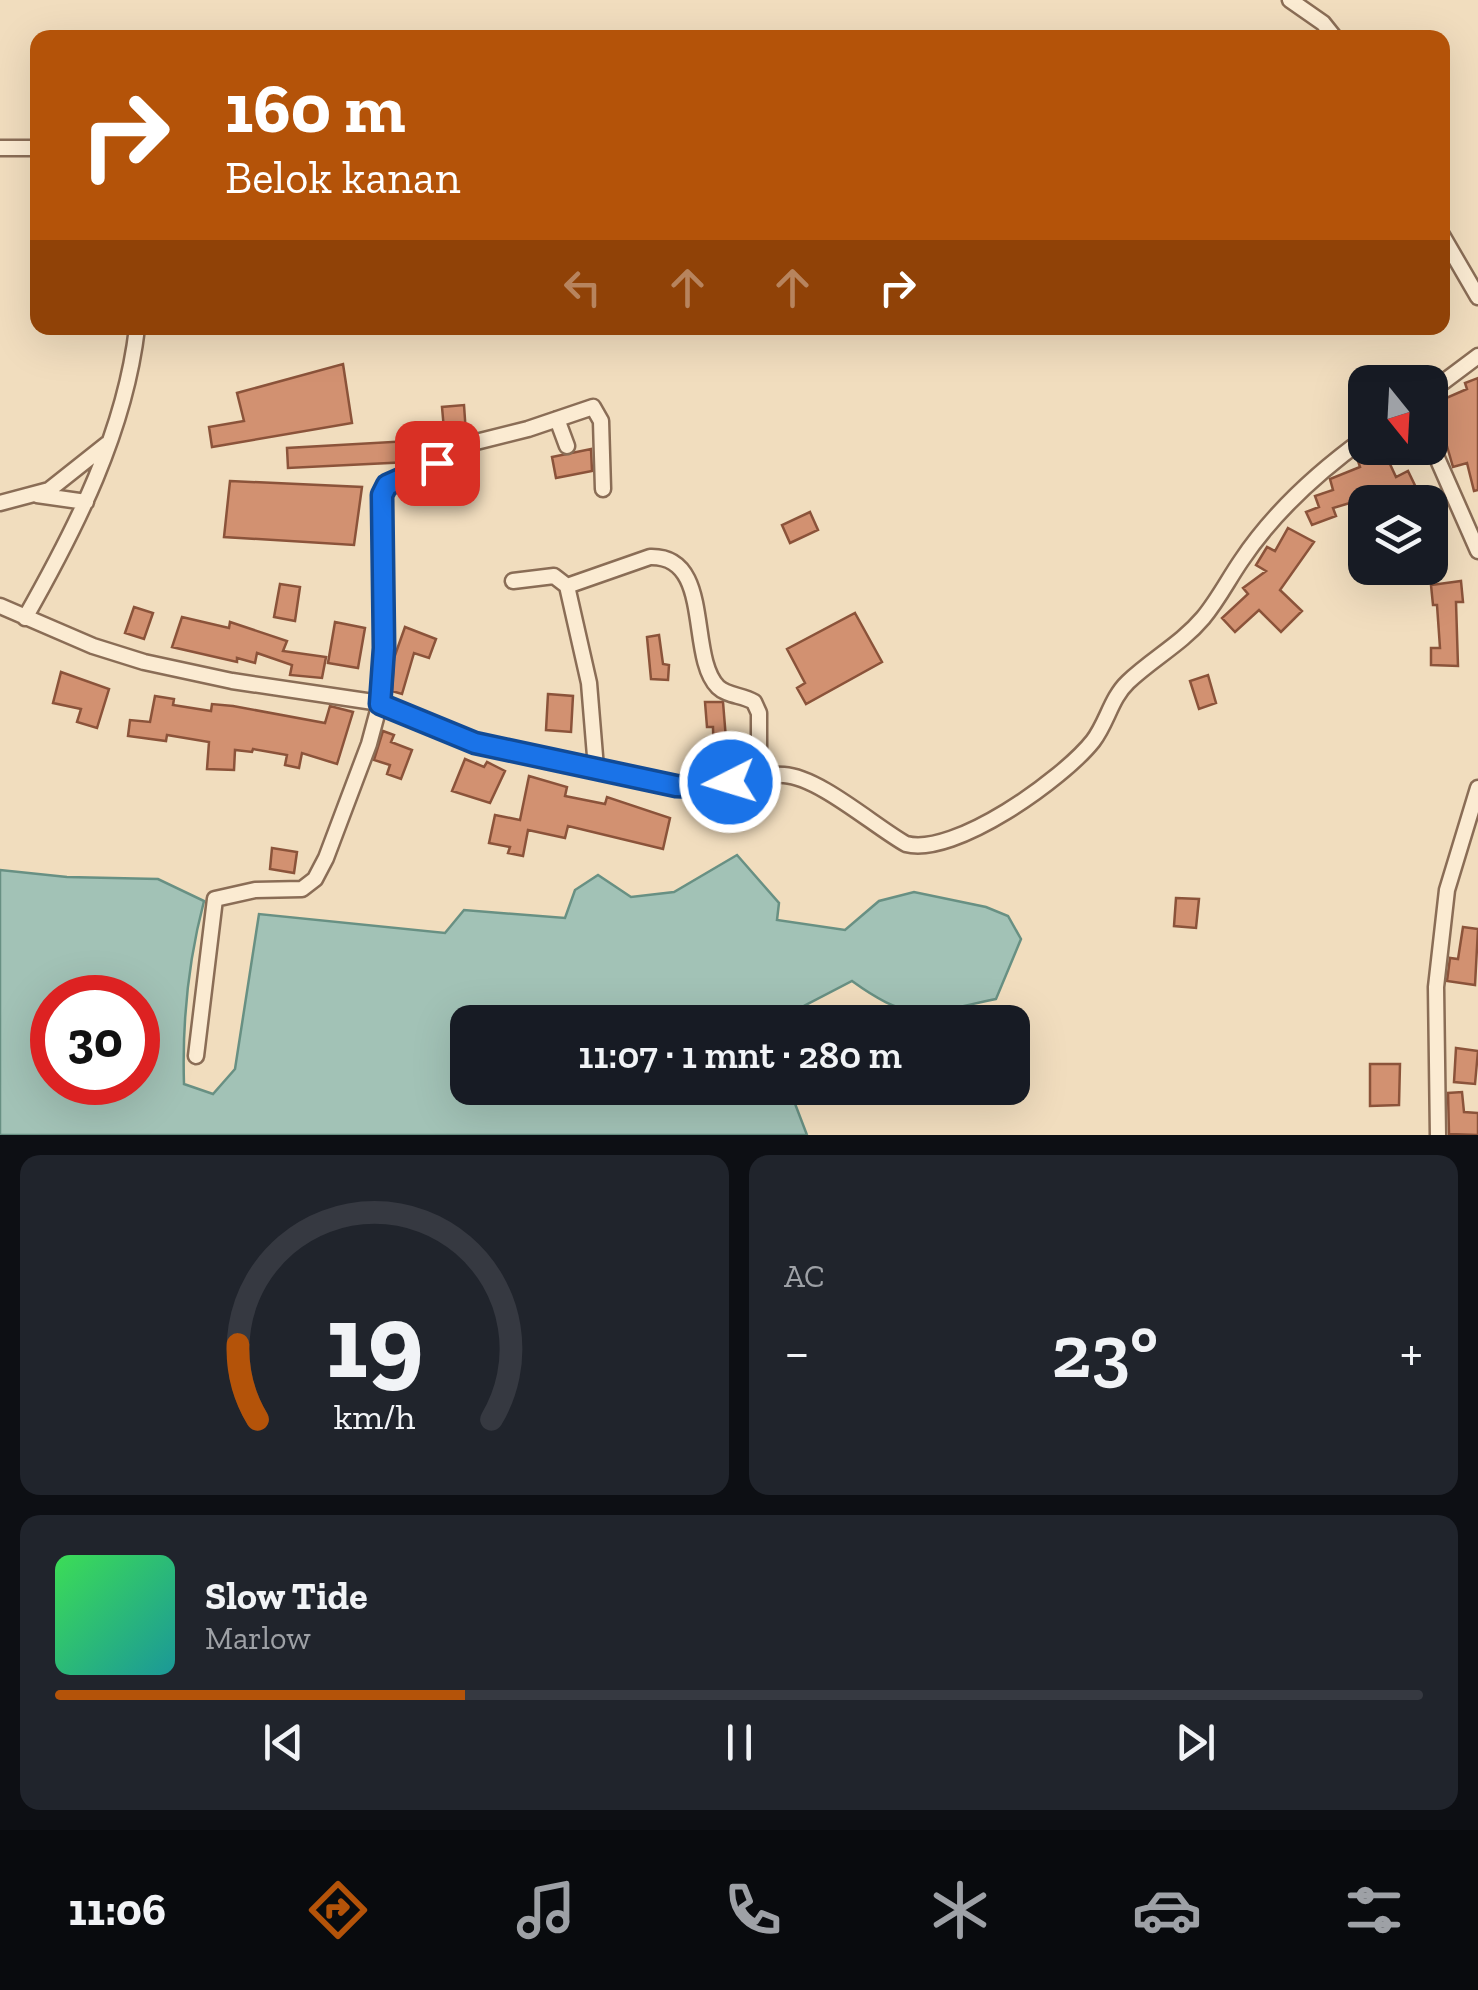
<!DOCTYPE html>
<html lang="id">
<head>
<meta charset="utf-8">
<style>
	:root { --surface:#171b24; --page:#20242c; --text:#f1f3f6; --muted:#9ea1a6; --line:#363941; --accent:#b45309 }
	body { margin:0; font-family:"Zilla Slab",serif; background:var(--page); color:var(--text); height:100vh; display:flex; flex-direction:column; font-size:38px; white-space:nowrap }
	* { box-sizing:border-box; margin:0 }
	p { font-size:32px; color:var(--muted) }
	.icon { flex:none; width:55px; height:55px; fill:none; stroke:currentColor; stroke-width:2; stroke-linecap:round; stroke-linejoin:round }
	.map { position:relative; height:1135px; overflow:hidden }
	.panel { display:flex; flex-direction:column; gap:20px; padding:20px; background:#0d0f14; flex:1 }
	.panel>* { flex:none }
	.banner { position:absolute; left:30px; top:30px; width:1420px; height:305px; border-radius:20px; box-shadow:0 10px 40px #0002; background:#b45309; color:#fff; overflow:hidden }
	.needle { width:65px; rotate:162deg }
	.fabs { position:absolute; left:1348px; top:365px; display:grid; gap:20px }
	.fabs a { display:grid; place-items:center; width:100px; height:100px; border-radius:20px; background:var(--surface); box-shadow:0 10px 40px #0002; font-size:50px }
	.speed { position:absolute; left:30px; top:975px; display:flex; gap:20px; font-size:50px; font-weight:700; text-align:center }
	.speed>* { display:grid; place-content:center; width:130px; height:130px; border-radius:50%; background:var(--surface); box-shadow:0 10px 40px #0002; line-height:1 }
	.speed .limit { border:15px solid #d22; background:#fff; color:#111 }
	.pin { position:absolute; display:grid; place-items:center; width:85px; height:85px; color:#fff; margin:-42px; border-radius:20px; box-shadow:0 5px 15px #0006 }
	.me { position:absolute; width:110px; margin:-55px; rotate:265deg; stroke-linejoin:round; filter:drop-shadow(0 0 8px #0008) }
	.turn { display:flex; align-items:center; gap:35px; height:210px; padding:0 30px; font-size:45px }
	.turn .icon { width:130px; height:130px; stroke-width:2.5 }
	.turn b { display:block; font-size:70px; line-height:85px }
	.lanes { display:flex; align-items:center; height:95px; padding:0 30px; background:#0003; justify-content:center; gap:50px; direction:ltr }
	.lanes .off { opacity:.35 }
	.big { font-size:75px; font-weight:600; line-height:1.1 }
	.panel .tile { flex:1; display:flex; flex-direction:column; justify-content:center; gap:15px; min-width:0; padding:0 35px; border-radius:20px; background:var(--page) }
	.panel .dial { align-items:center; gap:0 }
	.dial svg { height:260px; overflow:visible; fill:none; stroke:var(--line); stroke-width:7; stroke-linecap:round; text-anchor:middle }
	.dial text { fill:var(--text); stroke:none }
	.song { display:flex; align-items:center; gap:30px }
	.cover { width:120px; height:120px; border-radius:15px; background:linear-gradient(135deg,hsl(130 70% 55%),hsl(180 70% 35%)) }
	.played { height:10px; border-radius:5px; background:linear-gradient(90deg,var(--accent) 30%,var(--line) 30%) }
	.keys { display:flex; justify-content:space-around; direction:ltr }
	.heat { display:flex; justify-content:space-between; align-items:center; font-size:55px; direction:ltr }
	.panel .tiles { flex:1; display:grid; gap:20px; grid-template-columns:1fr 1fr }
	.tile:last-child { grid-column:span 2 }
	.trip { position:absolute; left:450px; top:1005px; width:580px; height:100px; border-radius:20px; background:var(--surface); box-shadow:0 10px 40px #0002; font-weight:600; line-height:100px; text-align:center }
	.dock { display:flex; height:160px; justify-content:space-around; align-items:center; background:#090b0e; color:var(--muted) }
	.dock .icon { width:70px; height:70px }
	.dock .current { color:var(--accent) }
	.dock b { font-size:45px; color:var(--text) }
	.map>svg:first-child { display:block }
	.water { fill:#a2c2b6; stroke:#689083; stroke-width:2.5; fill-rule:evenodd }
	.building { fill:#d29171; stroke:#8b533a; stroke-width:2.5 }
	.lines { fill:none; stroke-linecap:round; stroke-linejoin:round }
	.street-casing { stroke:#8a6d56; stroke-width:19 }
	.street { stroke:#fbebd2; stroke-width:14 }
	.route-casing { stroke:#114b97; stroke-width:25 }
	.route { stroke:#1a73e8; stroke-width:18 }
</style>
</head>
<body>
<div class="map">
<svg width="1478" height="1135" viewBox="0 0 1478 1135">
	<rect width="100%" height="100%" fill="#f1ddbe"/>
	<path class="water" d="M 737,855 L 779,903 L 777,920 L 845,930 L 879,901 L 914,892 L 986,907 L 1008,916 L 1021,939 L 996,999 C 927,1013 913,1025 852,981 L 773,1022 L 468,1022 L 468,1088 L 789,1088 L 807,1135 L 0,1135 L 0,870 L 67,877 L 158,879 L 204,901 C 188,962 182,1020 184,1084 L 213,1094 L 235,1069 L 259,914 L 445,933 L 464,910 L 565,918 L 575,890 L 598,875 L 631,897 L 674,892 ZM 52,998 L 138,998 L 138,1082 L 52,1082 Z"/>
	<path class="building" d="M 343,364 L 352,423 L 212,447 L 209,427 L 244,421 L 237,393 Z
		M 1478,378 L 1478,490 L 1474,491 L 1467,463 L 1453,467 L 1440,422 L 1430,405 L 1467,389 L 1465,383 Z
		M 464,405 L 466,434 L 445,441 L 442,407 Z
		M 409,441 L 409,462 L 288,468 L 287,448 Z
		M 591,449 L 592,471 L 556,478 L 552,457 Z
		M 1383,449 L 1396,477 L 1408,471 L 1423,502 L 1353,502 L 1333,508 L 1336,516 L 1312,525 L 1306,512 L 1319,507 L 1315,496 L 1333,490 L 1330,479 L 1360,467 L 1358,461 Z
		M 230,481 L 362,487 L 354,545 L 224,537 Z
		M 810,512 L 818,530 L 790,543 L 782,525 Z
		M 1288,528 L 1314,542 L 1280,590 L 1302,611 L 1281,632 L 1259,610 L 1235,632 L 1222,618 L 1248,594 L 1243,588 L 1266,571 L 1256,565 L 1267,547 L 1275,551 Z
		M 1461,581 L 1463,602 L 1456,602 L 1458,666 L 1431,665 L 1431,648 L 1440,648 L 1437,605 L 1433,605 L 1431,585 Z
		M 280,584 L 300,587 L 295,621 L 274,617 Z
		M 134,607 L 153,613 L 144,639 L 125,633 Z
		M 855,613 L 882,662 L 806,704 L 797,688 L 805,683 L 787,649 Z
		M 182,617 L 229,628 L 230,622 L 287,641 L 283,651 L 326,657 L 322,678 L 290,675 L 292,665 L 257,653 L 255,663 L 237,658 L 237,662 L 172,647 Z
		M 335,622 L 365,628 L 358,668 L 328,663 Z
		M 405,627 L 436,639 L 429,658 L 414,653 L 402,694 L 392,691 L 394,658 Z
		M 659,635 L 663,664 L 669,665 L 668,680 L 651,679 L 647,637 Z
		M 61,672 L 109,689 L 97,728 L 77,722 L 81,709 L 53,703 Z
		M 1208,675 L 1216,703 L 1199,709 L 1190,681 Z
		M 548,694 L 573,696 L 571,732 L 546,730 Z
		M 155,696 L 174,699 L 173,705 L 211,711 L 212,704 L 233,706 L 325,723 L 330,706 L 353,712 L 337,764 L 302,753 L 299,768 L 285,765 L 287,755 L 253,749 L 252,752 L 235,750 L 234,770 L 207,769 L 209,742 L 167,735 L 166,741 L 128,736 L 130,720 L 150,722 Z
		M 705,702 L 723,702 L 726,739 L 748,739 L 748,767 L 714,768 L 713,727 L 707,727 Z
		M 383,731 L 394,735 L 391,742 L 412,750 L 401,779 L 387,774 L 390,765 L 374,760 Z
		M 465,759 L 484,767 L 487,762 L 505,771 L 490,803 L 452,791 Z
		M 529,776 L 567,787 L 565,796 L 605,804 L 607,797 L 670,818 L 663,849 L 568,826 L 565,838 L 528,830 L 523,856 L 508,853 L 510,847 L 489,843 L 495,815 L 520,820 Z
		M 272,848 L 297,852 L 294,873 L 270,869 Z
		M 1176,898 L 1199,899 L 1196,928 L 1174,926 Z
		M 1463,927 L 1478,929 L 1475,985 L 1447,981 L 1450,958 L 1458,959 Z
		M 1456,1048 L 1478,1051 L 1475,1084 L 1454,1082 Z
		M 1370,1064 L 1400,1064 L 1399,1105 L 1370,1106 Z
		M 1462,1092 L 1464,1112 L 1478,1113 L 1478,1135 L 1449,1134 L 1448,1093 Z"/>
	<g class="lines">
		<defs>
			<path id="street" d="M 1290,0 L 1323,23 L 1335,38
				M 0,148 L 38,148
				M 1442,235 L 1478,297
				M 1430,392 L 1478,356
				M 557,419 L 567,446
				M 1430,442 L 1478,551
				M 37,495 L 86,502
				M 0,503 L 49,490 L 107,444
				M 513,581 L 554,576 L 567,586 L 589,683 L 596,768
				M 567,586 L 650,557 C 714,555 687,656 718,687 C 727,696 743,695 754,702 L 759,713 L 759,777
				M 0,606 L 93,646 L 144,662 L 232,681 L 380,703 L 475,743 L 675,786 C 712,788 747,773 784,775 C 819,777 874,826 906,844 C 954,857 1063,779 1093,741 C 1107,723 1111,698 1128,682 C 1152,659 1181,644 1203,618 C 1218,600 1228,580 1241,561 C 1273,513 1318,472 1365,438
				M 25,618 C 76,528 125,432 137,328
				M 196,1056 L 215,899 L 255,890 L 302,889 L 315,879 L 326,858 L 369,744 L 380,703 L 384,672 L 381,495 L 387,485 L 472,443 L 528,429 L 593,407 L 601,421 L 603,489
				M 1438,1135 L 1436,987 L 1447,890 L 1478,788"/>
		</defs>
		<use href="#street" class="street-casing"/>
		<use href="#street" class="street"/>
	</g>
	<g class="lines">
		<defs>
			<path id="route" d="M 437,463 L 387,485 L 382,495 L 384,648 L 380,704 L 475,743 L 676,786 L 702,787 L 730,782"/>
		</defs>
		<use href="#route" class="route-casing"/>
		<use href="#route" class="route"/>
	</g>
</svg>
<div class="fabs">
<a><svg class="needle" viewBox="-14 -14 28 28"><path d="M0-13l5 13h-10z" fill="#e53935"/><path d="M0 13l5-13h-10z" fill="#9ea1a6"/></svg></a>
<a><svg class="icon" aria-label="layers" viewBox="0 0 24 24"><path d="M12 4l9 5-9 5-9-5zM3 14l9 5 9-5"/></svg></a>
</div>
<div class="speed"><div class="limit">30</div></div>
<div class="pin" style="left:437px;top:463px;background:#d93025"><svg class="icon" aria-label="arrive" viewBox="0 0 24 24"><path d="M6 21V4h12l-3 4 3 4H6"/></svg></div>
<svg class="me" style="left:730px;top:782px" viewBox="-20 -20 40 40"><circle r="17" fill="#1a73e8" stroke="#fff" stroke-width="3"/><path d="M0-11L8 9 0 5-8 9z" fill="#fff"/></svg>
<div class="trip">11:07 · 1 mnt · 280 m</div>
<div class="banner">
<div class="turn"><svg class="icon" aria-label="right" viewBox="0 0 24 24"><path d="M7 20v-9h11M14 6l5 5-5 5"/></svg><div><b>160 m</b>Belok kanan</div></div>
<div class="lanes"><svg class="icon off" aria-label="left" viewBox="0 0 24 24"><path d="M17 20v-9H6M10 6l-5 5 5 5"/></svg><svg class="icon off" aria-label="ahead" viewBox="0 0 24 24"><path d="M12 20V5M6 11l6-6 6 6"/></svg><svg class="icon off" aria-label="ahead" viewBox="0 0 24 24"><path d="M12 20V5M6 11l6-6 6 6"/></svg><svg class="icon" aria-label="right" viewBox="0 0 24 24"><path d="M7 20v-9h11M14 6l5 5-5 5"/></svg></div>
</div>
</div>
<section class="panel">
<div class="tiles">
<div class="tile dial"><svg viewBox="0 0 100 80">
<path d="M14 69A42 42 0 1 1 86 69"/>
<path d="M14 69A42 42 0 0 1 8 46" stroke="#b45309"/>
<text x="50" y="56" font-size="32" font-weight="700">19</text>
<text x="50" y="72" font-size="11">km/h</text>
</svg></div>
<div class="tile"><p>AC</p>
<div class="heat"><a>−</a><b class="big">23°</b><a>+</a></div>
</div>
<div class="tile">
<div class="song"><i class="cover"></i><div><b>Slow Tide</b><p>Marlow</p></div></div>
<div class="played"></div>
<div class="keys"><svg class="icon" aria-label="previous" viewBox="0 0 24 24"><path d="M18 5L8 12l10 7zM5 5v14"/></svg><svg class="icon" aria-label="pause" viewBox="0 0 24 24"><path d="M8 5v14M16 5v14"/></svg><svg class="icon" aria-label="next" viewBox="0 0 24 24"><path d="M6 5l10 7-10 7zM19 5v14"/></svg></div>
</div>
</div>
</section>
<nav class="dock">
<b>11:06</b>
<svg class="icon current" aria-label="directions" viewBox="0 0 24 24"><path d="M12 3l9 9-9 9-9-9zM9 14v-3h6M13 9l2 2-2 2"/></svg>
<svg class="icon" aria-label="music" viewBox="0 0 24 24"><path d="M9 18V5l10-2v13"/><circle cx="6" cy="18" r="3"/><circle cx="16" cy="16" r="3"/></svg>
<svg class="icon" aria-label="phone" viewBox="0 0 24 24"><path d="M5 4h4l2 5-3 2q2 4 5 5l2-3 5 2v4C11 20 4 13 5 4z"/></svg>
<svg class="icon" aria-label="climate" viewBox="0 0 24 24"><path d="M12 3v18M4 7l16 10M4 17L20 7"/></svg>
<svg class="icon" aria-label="car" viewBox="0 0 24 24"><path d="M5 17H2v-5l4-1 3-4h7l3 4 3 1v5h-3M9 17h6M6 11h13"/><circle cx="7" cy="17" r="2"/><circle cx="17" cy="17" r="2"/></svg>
<svg class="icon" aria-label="filters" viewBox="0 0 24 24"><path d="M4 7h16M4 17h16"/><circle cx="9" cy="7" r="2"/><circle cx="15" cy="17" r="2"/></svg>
</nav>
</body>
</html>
